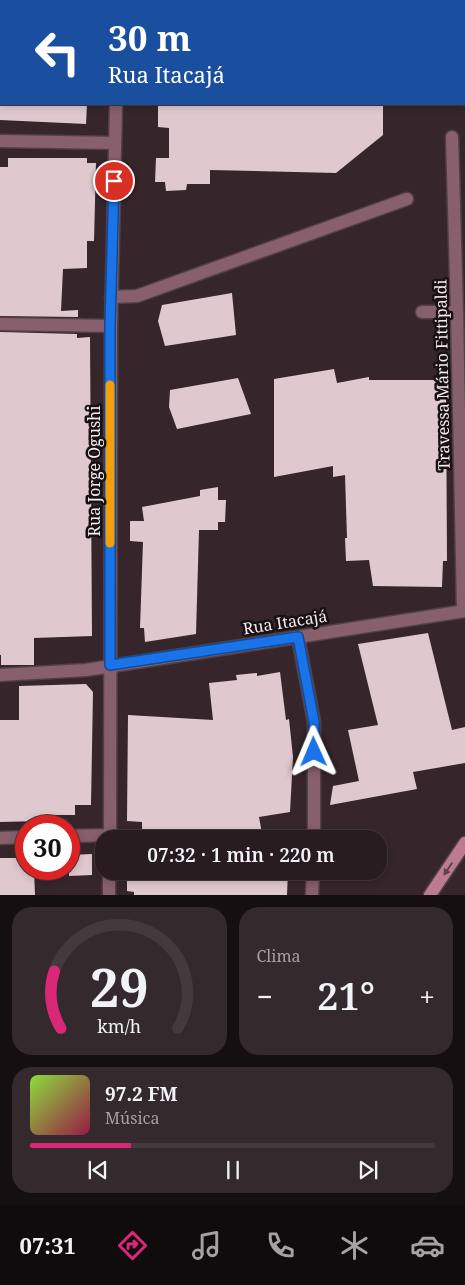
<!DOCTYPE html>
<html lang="pt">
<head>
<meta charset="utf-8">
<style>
	:root { --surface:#281c20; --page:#34292d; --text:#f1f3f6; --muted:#a5a1a5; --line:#443a3e; --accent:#db2777 }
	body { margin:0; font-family:"Noto Serif",serif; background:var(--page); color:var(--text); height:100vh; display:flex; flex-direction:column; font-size:19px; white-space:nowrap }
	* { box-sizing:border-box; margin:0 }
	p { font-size:16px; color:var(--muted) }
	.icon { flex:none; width:28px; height:28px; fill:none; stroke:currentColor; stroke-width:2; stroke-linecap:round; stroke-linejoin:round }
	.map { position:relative; height:895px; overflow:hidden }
	.details { display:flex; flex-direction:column; gap:12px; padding:12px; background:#160f12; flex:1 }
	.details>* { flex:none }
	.guide { position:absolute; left:0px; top:0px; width:465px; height:105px; box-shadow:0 2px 8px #0003,0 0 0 1px var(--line); background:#1a4fa0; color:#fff; overflow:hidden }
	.speed { position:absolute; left:15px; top:815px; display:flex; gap:10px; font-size:25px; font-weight:700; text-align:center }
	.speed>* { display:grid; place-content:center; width:65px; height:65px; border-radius:50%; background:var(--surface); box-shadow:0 2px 8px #0003,0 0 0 1px var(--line); line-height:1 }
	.speed .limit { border:8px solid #d22; background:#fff; color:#111 }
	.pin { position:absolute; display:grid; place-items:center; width:42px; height:42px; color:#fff; margin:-21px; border:2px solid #fff; border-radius:50%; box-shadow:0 1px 5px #0007 }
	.me { position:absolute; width:55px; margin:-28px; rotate:359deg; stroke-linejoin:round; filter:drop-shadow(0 0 4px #0008) }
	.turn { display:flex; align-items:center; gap:18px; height:105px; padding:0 25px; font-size:22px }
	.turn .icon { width:65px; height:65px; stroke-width:2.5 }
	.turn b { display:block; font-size:35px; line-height:42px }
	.big { font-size:38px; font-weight:600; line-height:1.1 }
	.details .widget { flex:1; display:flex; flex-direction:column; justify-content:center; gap:8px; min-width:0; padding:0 18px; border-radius:20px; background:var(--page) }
	.details .dial { align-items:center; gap:0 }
	.dial svg { height:130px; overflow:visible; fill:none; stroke:var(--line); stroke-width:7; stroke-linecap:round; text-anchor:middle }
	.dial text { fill:var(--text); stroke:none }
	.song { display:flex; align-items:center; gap:15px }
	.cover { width:60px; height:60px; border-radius:8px; background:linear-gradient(135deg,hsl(90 70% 55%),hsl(340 70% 35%)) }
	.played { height:5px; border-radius:2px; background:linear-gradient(90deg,var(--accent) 25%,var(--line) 25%) }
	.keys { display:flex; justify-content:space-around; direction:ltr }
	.heat { display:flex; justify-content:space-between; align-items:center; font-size:28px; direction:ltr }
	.details .tiles { flex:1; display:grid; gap:12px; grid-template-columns:1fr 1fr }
	.widget:last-child { grid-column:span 2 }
	.trip { position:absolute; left:95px; top:830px; width:292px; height:50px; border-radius:20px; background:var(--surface); box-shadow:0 2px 8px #0003,0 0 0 1px var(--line); font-weight:600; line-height:50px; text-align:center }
	.dock { display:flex; height:80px; justify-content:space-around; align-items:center; background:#100b0d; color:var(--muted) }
	.dock .icon { width:35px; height:35px }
	.dock .selected { color:var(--accent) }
	.dock b { font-size:22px; color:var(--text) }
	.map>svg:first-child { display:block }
	.building { fill:#dfc9cf }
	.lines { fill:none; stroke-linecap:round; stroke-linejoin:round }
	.lane-casing { stroke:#514146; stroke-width:15 }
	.street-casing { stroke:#514146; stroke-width:15 }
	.secondary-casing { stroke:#514146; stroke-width:15 }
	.lane { stroke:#885f6c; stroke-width:12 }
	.street { stroke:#885f6c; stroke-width:12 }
	.secondary { stroke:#bc7b91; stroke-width:12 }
	.oneway { fill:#62414c }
	.route-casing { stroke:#114b97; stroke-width:12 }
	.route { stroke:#1a73e8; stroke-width:9 }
	.slow { stroke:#f59e0b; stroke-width:9 }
	.labels { text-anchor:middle; stroke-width:5; stroke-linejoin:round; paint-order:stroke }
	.street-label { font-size:16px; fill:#f5eaed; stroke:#181113 }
</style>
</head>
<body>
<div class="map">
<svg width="465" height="895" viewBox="0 0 465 895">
	<rect width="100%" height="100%" fill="#36262b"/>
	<path class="building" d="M 0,104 L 87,104 L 86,124 L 0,120 Z
		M 158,104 L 383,104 L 383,135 L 336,173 L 210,170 L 210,184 L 187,184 L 186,190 L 166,191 L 165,182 L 155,182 L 156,158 L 169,158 L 169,128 L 158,127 Z
		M 8,158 L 87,158 L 87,163 L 96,163 L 94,241 L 87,241 L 87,268 L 63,269 L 61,311 L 78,310 L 78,317 L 0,316 L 0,167 L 8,167 Z
		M 232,293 L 236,335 L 165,346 L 158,321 L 162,305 Z
		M 0,332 L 77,334 L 77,338 L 90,337 L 92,636 L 34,638 L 34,665 L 1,665 L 1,655 L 0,655 Z
		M 334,369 L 337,383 L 369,377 L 369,380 L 446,380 L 447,561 L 443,561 L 442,587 L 373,586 L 369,560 L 346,561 L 345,538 L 347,538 L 345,475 L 333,477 L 333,466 L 274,477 L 274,379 Z
		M 238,378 L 251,414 L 177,429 L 169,407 L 170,390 Z
		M 218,487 L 218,500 L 226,500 L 225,522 L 218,522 L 218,530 L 199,530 L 196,634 L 145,642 L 144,628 L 140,628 L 143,542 L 130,541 L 130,521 L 144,521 L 142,507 L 200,496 L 200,490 Z
		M 428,633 L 452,730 L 465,727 L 465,763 L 413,772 L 417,789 L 330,805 L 333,786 L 359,781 L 348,730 L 378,725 L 358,644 Z
		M 280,672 L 286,720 L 289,719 L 293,757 L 290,812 L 259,817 L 263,839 L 185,839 L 142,836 L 142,822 L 127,821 L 128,715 L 213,720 L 209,683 L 237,680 L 236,675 L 257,673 L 257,676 Z
		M 86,684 L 93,692 L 91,805 L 75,805 L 75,815 L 41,815 L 41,821 L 0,822 L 0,720 L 19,720 L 19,686 Z
		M 92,854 L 92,875 L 69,876 L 69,855 Z
		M 0,858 L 26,858 L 26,869 L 34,869 L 35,895 L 0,895 Z
		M 127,871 L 288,871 L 287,895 L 134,895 L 134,892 L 127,891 Z"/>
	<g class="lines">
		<defs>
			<path id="lane" d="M 111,297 L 137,296 L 407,199"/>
			<path id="street" d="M 117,1 L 117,0
				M 452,137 L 457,312 L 463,611
				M 0,141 L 115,143
				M 422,312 L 457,312
				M 0,324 L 111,326
				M 298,637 L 314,722 L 314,839
				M 0,675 L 86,670 L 465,611
				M 69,836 L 110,835
				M 0,838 L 26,837
				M 110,839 L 111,326 L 116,104
				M 109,895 L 109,871
				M 312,895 L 313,871"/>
			<path id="secondary" d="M 430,895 L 465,843"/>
		</defs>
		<use href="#lane" class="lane-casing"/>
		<use href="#street" class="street-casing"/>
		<use href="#secondary" class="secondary-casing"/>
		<use href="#lane" class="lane"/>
		<use href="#street" class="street"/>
		<use href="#secondary" class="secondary"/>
	</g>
	<defs><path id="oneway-solid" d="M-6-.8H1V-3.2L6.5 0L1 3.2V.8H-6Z" transform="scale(1.25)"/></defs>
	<use class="oneway" href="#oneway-solid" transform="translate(448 869) rotate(124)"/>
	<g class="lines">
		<defs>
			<path id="route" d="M 114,181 L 110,326 L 110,665 L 298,637 L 314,722 L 314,752"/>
		</defs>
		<use href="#route" class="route-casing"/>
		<use href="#route" class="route"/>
		<path class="slow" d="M 110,385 L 110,543"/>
	</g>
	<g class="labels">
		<g class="street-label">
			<text transform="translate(442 375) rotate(-91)" y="6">Travessa Mário Fittipaldi</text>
			<text transform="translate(94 471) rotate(-90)" y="6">Rua Jorge Ogushi</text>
			<text transform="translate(285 622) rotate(-9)" y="6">Rua Itacajá</text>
		</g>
	</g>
</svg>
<div class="speed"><div class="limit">30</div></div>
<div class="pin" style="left:114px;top:181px;background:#d93025"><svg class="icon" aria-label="arrive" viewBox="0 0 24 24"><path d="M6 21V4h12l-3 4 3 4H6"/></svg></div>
<svg class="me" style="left:314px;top:752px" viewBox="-20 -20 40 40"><path d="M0-17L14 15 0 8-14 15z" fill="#1a73e8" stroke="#fff" stroke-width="4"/></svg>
<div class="trip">07:32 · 1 min · 220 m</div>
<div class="guide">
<div class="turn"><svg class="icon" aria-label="left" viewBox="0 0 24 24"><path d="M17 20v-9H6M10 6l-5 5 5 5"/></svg><div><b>30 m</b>Rua Itacajá</div></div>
</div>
</div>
<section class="details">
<div class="tiles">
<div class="widget dial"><svg viewBox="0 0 100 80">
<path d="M14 69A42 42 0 1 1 86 69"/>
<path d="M14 69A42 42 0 0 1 10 34" stroke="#db2777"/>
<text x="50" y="56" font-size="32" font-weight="700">29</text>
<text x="50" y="72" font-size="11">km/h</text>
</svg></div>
<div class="widget"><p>Clima</p>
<div class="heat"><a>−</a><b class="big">21°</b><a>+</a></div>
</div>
<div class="widget">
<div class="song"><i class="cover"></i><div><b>97.2 FM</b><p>Música</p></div></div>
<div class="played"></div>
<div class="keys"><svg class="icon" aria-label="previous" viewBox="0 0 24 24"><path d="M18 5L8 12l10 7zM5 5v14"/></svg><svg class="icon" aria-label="pause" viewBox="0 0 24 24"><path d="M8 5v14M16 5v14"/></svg><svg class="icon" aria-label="next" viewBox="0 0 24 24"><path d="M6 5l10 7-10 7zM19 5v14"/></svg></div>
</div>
</div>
</section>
<nav class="dock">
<b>07:31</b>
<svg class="icon selected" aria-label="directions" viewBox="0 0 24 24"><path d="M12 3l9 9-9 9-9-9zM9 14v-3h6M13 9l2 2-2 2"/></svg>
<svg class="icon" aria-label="music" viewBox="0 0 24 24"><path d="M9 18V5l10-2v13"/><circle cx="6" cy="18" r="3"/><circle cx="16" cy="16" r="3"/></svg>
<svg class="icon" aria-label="phone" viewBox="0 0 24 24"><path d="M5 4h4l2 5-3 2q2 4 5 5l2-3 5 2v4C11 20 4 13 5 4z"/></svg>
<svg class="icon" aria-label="climate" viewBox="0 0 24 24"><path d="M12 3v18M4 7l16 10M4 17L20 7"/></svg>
<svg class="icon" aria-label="car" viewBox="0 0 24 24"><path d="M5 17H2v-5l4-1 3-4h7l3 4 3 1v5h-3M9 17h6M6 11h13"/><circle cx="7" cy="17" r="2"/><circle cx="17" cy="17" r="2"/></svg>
</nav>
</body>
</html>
